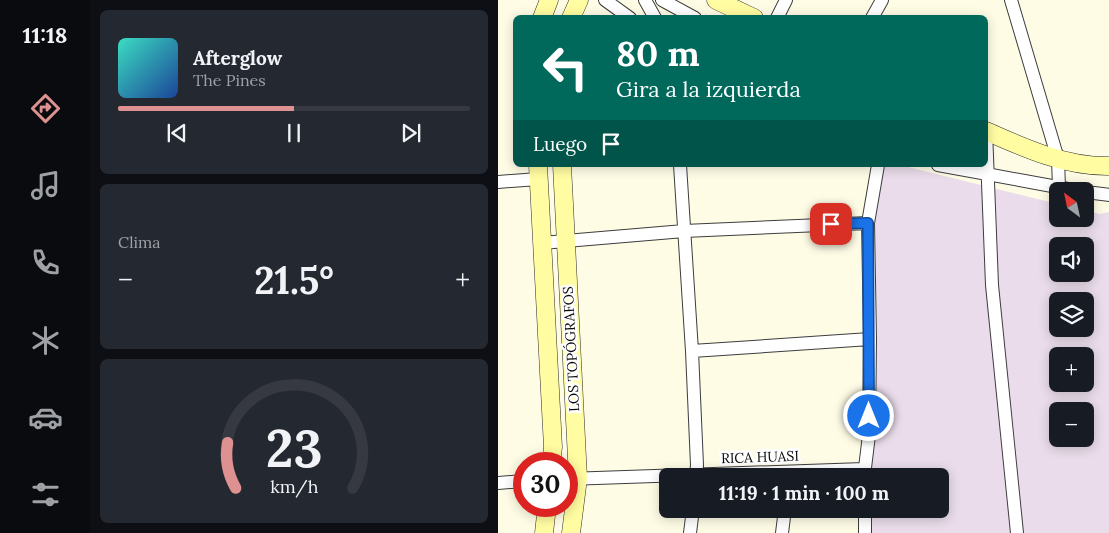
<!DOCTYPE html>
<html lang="es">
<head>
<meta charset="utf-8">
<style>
	:root { --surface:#171b24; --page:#242831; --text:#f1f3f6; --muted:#9ea1a6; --line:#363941; --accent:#de9191 }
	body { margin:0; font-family:Lora,serif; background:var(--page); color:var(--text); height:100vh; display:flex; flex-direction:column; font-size:19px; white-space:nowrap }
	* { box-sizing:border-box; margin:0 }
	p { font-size:16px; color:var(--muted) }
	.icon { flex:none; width:28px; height:28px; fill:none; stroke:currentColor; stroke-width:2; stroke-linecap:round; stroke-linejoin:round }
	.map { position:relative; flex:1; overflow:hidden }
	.details { display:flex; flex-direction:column; gap:10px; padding:10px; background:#0d0f14; width:408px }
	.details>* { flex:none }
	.banner { position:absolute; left:15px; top:15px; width:475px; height:152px; border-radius:8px; box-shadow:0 2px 12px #0003; background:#00695c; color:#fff; overflow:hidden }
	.needle { width:32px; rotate:327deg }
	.controls { position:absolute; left:551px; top:182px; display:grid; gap:10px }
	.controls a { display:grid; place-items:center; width:45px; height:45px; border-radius:8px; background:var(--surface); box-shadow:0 2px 12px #0003; font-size:25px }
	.speed { position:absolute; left:15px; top:452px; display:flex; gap:10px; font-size:25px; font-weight:700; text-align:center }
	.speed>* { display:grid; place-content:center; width:65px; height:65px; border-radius:50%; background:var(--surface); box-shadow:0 2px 12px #0003; line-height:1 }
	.speed .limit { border:8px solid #d22; background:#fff; color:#111 }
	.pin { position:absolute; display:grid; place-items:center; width:42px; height:42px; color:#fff; margin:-21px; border-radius:10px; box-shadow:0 2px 8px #0006 }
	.me { position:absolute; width:55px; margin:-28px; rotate:0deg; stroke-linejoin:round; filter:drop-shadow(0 0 4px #0008) }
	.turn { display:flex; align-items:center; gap:18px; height:105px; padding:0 20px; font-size:22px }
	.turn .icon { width:65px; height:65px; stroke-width:2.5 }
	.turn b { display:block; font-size:35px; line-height:42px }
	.then { display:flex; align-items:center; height:48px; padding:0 20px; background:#0003; gap:10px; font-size:19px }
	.big { font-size:38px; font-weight:800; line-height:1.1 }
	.details .tile { flex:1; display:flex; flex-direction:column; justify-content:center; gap:8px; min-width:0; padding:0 18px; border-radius:8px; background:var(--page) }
	.details .dial { align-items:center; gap:0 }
	.dial svg { height:130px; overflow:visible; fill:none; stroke:var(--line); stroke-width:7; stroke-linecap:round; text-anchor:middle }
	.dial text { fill:var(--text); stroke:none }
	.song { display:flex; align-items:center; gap:15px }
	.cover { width:60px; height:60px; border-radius:8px; background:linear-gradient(135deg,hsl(170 70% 55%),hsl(220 70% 35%)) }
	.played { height:5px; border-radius:2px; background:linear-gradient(90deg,var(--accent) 50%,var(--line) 50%) }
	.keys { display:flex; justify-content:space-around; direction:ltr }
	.heat { display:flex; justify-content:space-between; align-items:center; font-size:28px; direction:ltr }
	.trip { position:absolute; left:161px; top:468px; width:290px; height:50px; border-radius:8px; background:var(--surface); box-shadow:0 2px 12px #0003; font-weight:800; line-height:50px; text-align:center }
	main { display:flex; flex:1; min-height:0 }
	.dock { display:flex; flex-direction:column; width:90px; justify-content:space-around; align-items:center; background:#090b0e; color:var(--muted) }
	.dock .icon { width:35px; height:35px }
	.dock .on { color:var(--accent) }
	.dock b { font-size:22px; color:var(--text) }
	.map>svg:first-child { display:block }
	.industrial { fill:#eadcea; fill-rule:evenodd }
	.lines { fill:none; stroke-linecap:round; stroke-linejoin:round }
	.minor-casing { stroke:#3d3d3d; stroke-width:14 }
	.secondary-casing { stroke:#2c2c2c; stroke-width:19 }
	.minor { stroke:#fff; stroke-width:12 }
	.secondary { stroke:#fffca1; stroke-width:18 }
	.route-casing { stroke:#114b97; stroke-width:12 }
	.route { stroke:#1a73e8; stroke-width:9 }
	.labels { text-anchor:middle; stroke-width:5; stroke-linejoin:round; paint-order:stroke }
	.street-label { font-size:14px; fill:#0a0a0a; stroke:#fff }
</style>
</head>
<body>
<main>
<nav class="dock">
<b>11:18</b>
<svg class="icon on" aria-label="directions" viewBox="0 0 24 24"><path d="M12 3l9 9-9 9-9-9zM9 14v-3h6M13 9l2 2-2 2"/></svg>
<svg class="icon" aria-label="music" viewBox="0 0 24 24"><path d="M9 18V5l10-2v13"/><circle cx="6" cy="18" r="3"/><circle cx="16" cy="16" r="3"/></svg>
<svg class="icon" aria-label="phone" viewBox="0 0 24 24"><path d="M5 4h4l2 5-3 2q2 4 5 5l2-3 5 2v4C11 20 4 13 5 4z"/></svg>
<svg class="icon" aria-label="climate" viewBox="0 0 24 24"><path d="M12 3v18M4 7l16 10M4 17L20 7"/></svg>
<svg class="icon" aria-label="car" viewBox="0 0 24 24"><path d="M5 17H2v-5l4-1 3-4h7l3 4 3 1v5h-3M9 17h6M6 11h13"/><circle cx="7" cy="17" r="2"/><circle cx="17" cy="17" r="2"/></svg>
<svg class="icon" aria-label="filters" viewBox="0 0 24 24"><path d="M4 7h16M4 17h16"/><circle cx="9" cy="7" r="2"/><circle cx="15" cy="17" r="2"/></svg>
</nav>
<section class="details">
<div class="tile">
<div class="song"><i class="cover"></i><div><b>Afterglow</b><p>The Pines</p></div></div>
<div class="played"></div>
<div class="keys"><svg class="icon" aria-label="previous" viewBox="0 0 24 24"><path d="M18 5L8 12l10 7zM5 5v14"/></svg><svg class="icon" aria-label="pause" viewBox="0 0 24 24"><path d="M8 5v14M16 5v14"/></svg><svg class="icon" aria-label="next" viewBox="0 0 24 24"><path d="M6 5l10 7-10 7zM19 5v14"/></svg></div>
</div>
<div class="tile"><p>Clima</p>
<div class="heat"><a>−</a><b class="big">21.5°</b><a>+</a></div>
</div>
<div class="tile dial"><svg viewBox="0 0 100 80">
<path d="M14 69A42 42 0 1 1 86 69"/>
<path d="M14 69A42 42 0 0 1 9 41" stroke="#de9191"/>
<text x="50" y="56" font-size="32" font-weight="700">23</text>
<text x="50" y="72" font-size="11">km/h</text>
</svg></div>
</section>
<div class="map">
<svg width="612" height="533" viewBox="0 0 612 533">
	<rect width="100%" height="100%" fill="#fffce6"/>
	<path class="industrial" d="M 372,165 L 402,165 L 560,204 L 560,219 L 588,219 L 588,210 L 601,214 L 611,212 L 611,533 L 371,533 L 371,509 L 442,509 L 442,476 L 371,476 L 375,224 ZM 560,246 L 588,246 L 588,274 L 560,274 ZM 560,301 L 588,301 L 588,329 L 560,329 ZM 560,356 L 588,356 L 588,384 L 560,384 ZM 560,411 L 588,411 L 588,439 L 560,439 Z"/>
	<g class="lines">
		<defs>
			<path id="minor" d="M 107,0 L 132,18
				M 147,0 L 157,18
				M 164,0 L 197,18
				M 513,0 L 560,159 L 561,188
				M 279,18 L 288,0
				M 374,18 L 384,0
				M 488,131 L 494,285 L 519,533
				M 182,165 L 194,351 L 199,465 L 198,476
				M 440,165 L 581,191
				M 0,182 L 40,179
				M 588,192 L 612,195
				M 44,243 L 186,231 L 370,223
				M 194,351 L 372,339
				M 366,476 L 371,435 L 372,339 L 370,223 L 380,165
				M 69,479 L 366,469
				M 0,483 L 26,481
				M 367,509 L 367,533
				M 192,533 L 195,509
				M 284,533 L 287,509"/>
			<path id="secondary" d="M 218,0 L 256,18
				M 44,18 L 51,0
				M 73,18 L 81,0
				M 488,131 C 526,148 568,167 612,166
				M 40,165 L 55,447 L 53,464
				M 64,165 L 80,478 L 73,533
				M 46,533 L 49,506"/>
		</defs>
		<use href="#minor" class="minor-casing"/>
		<use href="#secondary" class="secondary-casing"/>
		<use href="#minor" class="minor"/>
		<use href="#secondary" class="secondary"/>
	</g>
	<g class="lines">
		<defs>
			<path id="route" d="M 333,224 L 370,223 L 371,416"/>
		</defs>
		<use href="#route" class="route-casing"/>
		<use href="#route" class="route"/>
	</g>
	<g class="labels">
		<g class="street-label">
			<text transform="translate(73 349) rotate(-93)" y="5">LOS TOPÓGRAFOS</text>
			<text transform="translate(262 457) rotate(-2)" y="5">RICA HUASI</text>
		</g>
	</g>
</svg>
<div class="controls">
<a><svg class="needle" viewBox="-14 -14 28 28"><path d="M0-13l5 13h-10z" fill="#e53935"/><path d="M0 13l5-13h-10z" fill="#9ea1a6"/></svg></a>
<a><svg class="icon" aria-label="sound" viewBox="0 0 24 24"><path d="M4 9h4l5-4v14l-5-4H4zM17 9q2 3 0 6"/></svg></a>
<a><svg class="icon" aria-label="layers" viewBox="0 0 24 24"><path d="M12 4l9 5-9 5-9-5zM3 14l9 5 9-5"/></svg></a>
<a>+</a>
<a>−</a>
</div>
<div class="speed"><div class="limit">30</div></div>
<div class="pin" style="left:333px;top:224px;background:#d93025"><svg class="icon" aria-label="arrive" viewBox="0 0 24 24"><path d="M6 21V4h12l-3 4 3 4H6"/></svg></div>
<svg class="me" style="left:371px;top:416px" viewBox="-20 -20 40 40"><circle r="17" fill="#1a73e8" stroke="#fff" stroke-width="3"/><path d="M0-11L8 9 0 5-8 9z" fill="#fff"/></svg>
<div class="trip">11:19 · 1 min · 100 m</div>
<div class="banner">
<div class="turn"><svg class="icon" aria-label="left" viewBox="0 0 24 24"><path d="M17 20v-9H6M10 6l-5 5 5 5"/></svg><div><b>80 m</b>Gira a la izquierda</div></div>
<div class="then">Luego<svg class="icon" aria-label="arrive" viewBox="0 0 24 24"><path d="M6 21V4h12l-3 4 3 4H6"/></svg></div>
</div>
</div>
</main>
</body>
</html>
